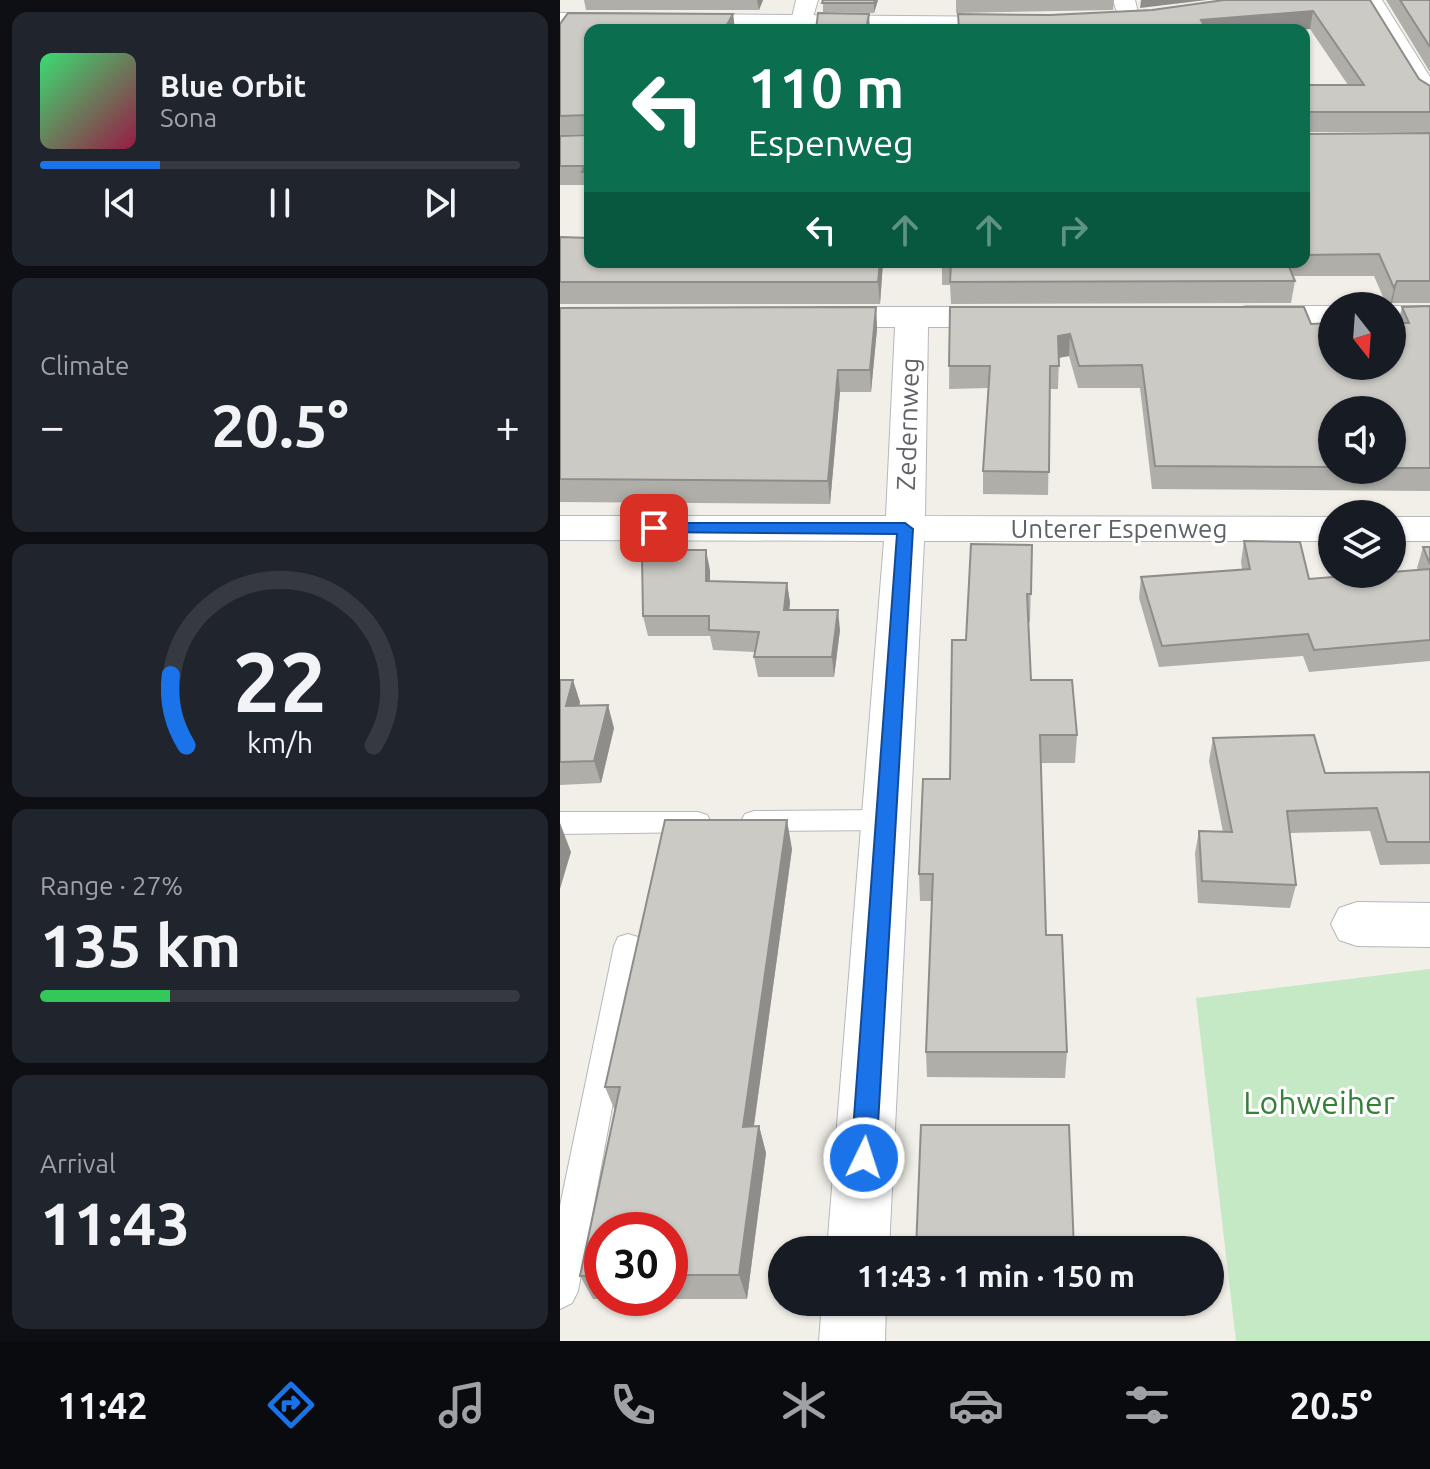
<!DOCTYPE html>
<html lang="en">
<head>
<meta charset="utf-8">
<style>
	:root { --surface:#171b24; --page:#20242c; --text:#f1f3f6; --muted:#9ea1a6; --line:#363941; --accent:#1a73e8 }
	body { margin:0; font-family:Ubuntu,sans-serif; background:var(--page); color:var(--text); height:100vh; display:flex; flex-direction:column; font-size:30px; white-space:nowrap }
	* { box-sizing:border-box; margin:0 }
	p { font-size:26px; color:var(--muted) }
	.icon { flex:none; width:44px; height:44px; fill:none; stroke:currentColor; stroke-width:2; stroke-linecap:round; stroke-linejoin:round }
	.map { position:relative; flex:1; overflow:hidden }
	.sheet { display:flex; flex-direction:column; gap:12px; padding:12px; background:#0d0f14; width:560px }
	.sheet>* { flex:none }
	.hud { position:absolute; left:24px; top:24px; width:726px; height:244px; border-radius:16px; box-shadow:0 2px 6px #0004; background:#0b6e4f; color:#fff; overflow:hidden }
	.needle { width:52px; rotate:163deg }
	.tools { position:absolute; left:758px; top:292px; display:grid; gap:16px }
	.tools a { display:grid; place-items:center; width:88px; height:88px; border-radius:50%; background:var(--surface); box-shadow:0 2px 6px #0004; font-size:40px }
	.speed { position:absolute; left:24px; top:1212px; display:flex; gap:16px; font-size:40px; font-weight:700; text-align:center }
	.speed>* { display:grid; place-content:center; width:104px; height:104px; border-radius:50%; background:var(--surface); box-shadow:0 2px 6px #0004; line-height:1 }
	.speed .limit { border:12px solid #d22; background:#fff; color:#111 }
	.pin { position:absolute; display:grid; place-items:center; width:68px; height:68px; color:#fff; margin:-34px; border-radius:16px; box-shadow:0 4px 12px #0006 }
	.me { position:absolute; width:88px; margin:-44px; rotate:4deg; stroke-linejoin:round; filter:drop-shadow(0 0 6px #0008) }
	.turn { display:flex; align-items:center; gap:28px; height:168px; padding:0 32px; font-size:36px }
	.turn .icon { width:104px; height:104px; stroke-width:2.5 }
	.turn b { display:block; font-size:56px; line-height:68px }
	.lanes { display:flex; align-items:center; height:76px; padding:0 32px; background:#0003; justify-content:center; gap:40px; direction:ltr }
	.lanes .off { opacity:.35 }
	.big { font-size:60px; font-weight:700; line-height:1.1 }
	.sheet .widget { flex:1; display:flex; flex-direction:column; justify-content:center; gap:12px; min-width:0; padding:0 28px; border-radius:16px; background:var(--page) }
	.sheet .dial { align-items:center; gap:0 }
	.dial svg { height:208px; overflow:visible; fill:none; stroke:var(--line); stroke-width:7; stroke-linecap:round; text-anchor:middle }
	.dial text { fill:var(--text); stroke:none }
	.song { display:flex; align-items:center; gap:24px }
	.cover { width:96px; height:96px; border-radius:12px; background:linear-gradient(135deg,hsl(140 70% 55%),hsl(340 70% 35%)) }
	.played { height:8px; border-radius:4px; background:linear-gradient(90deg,var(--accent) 25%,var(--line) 25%) }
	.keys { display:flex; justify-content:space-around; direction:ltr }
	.heat { display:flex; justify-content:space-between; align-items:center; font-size:44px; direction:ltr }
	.charge { height:12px; border-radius:6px; background:linear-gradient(90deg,#34c759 27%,var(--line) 0) }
	.trip { position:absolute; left:208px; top:1236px; width:456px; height:80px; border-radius:40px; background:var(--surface); box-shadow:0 2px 6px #0004; font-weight:700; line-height:80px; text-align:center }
	.menu { display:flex; height:128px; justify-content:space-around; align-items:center; background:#090b0e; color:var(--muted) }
	.menu .icon { width:56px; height:56px }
	.menu .on { color:var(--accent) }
	.menu b { font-size:36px; color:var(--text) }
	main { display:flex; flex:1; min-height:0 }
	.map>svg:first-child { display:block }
	.green { fill:#c5e8c5 }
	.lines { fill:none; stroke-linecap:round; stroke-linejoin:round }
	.service-casing { stroke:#b5b8bc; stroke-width:2 }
	.minor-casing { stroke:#b5b8bc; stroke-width:2 }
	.tertiary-casing { stroke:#b5b8bc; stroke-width:2 }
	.service { fill:#fff; fill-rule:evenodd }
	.minor { fill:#fff; fill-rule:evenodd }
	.tertiary { fill:#fff; fill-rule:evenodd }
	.wall { fill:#afaea9; fill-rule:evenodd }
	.shaded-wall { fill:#8f8d8a }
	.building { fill:#cccac5; stroke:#8f8d8a; stroke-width:2 }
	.route { fill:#1a73e8; stroke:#114b97; stroke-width:2 }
	.labels { text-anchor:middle; stroke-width:6; stroke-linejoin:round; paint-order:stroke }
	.street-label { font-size:26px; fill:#5f6368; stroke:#fff }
	.near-park-label { font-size:32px; fill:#348238; stroke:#fff }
</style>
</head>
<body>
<main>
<section class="sheet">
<div class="widget">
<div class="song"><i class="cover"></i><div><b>Blue Orbit</b><p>Sona</p></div></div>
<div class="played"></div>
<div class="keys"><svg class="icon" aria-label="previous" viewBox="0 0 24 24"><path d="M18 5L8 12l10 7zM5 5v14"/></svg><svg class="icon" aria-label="pause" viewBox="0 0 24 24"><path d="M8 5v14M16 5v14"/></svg><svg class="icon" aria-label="next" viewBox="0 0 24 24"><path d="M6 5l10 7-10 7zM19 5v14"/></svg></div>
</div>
<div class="widget"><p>Climate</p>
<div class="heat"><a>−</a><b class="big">20.5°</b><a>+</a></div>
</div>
<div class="widget dial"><svg viewBox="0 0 100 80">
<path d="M14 69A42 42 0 1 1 86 69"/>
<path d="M14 69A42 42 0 0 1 8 42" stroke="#1a73e8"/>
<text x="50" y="56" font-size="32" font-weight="700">22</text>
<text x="50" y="72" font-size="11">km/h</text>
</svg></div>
<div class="widget"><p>Range · 27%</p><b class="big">135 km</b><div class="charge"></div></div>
<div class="widget"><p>Arrival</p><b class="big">11:43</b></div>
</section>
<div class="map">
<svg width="870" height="1341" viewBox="0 0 870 1341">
	<rect width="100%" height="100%" fill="#f1efe8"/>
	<path class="green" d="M 870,969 L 870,1341 L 676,1341 L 636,998 Z"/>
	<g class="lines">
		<defs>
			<path id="service" d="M 326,810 L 335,813 L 339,820 L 335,827 L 326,830 L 194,831 L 185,828 L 181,821 L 185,814 L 194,811 Z
				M 0,812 L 138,812 L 147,815 L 151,822 L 147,829 L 138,832 L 0,834 Z
				M 68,934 L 78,937 L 82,946 L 18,1291 L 12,1303 L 0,1309 L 0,1206 L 54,946 L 58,937 Z"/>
			<path id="minor" d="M 236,0 L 258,0 L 250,27 L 234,27 L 231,22 Z
				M 553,0 L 575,0 L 580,20 L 577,25 L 561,25 Z
				M 800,0 L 822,0 L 870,77 L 870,105 L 861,102 L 857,97 Z
				M 686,306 L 772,306 L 772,326 L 686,326 L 675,323 L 670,316 L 675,309 Z
				M 832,306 L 870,306 L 870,326 L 832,326 Z
				M 258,307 L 450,307 L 461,310 L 466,317 L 461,324 L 450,327 L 368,327 L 365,516 L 772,517 L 772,541 L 364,541 L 329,1250 L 267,1250 L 324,541 L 0,540 L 0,516 L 326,516 L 335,327 L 258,327 L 247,324 L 242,317 L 247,310 Z
				M 832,517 L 870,517 L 870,541 L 832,541 Z
				M 797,902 L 870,903 L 870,947 L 797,946 L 779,940 L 771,924 L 779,908 Z
				M 262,1302 L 326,1302 L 325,1341 L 259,1341 Z"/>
			<path id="tertiary" d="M 0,13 L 458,17 L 466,19 L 469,24 L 462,30 L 0,27 Z"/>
		</defs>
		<use href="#service" class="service-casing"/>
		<use href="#minor" class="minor-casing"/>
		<use href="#tertiary" class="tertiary-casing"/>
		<use href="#service" class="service"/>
		<use href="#minor" class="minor"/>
		<use href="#tertiary" class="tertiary"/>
	</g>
	<path class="wall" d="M 24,0 L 203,0 L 199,10 L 26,10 Z
		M 263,0 L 318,0 L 314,13 L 263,12 Z
		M 396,0 L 554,0 L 553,10 L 396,13 Z
		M 810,0 L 859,79 L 870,86 L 870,132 L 745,132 L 747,134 L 870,133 L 870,303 L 832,303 L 831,306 L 827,306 L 814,276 L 733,276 L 735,281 L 731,303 L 391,304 L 390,285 L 382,285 L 382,262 L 744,262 L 744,85 L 788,85 L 750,29 L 736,30 L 398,30 L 398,14 L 490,15 Z
		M 826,0 L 870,0 L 870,72 Z
		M 173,14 L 175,30 L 30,30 L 30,191 L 26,192 L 25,185 L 0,185 L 0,136 L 28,135 L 28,134 L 0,135 L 0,24 Z
		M 0,237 L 30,262 L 323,262 L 320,304 L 0,304 Z
		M 870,306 L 870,491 L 592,489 L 580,388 L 518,388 L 509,356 L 499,358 L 498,389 L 490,389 L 488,495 L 423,494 L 423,471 L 428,388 L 389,389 L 390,307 L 751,324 L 838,323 L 842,307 ZM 772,410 L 832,410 L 832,470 L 772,470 Z
		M 316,307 L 317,329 L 311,392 L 280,392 L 270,504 L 0,502 L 0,308 Z
		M 684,541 L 749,579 L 858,570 L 857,568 L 863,547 L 870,564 L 870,661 L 749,672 L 743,656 L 599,667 L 579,598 L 581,577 L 682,569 L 681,562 Z
		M 472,545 L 470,622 L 468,622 L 471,680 L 517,735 L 515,763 L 481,763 L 486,935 L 507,1052 L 505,1078 L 367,1077 L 366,1052 L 372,901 L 360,901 L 359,874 L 390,779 L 406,640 Z
		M 150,570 L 150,581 L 227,583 L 230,603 L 229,610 L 280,630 L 274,677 L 198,677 L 194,657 L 195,652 L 153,650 L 150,636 L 88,636 L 83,616 Z
		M 0,680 L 20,702 L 19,706 L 54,728 L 41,783 L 0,785 Z
		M 653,738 L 765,773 L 870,772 L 870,864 L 820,865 L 810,831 L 730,833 L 736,885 L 730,908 L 638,903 L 635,853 L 639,831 L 663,832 L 649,761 Z
		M 232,849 L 194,1126 L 199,1126 L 206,1153 L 187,1299 L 33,1299 L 20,1276 L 55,1111 L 45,1087 ZM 42,1230 L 110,1230 L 110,1298 L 42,1298 Z"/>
	<path class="shaded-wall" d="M 197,0 L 203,0 L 199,10 Z
		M 315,0 L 318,0 L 314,13 L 314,3 Z
		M 581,0 L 647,0 L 580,8 Z
		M 753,11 L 750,29 L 736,30 L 640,30 L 641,20 Z
		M 173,14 L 175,30 L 164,30 Z
		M 309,14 L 310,30 L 306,30 Z
		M 320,262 L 323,262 L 320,304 L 318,282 Z
		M 837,281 L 832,303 L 830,306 L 834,288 Z
		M 316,307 L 317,329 L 311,392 L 310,370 Z
		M 510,334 L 509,356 L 497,358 L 498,336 Z
		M 278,370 L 280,392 L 270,504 L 268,481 Z
		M 146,550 L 150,570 L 150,601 L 146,581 Z
		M 227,583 L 230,603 L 227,630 L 224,610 Z
		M 278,610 L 280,630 L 274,677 L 272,657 Z
		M 13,680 L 20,702 L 13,728 L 6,706 Z
		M 48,705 L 54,728 L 41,783 L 34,761 Z
		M 227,820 L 232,849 L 190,1153 L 183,1127 Z
		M 0,823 L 11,852 L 0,889 Z
		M 199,1126 L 206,1153 L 187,1299 L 179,1275 Z"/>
	<path class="building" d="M 263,0 L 315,0 L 314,3 L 262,3 Z
		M 664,0 L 810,0 L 859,79 L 870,86 L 870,112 L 747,112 L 744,115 L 744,131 L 747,134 L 870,133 L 870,281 L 837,281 L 834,288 L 819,254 L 744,255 L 744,85 L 804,85 L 753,11 L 641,20 L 646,30 L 399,30 L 398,14 L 490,15 L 592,10 Z
		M 840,0 L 870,0 L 870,47 Z
		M 8,13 L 173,14 L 164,30 L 30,30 L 30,172 L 22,172 L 25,166 L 0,166 L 0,136 L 28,135 L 28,115 L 0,116 L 0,24 Z
		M 258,13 L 309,14 L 306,30 L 256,30 Z
		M 0,237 L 30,238 L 30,262 L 320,262 L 318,282 L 0,282 Z
		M 382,262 L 727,262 L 735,281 L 390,282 L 391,263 L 382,263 Z
		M 870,306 L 870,468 L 832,468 L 832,410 L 772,410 L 772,467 L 595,466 L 582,365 L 519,366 L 510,334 L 498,336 L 499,366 L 490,366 L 489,472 L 423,471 L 430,366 L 389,366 L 390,307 L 744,307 L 751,324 L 772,323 L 772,366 L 832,366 L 832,323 L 849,323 L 842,307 Z
		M 316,307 L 310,370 L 278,370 L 268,481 L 0,479 L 0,308 Z
		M 684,541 L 740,542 L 749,579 L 810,574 L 832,574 L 832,572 L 870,569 L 870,640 L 754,650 L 748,634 L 602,646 L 581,577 L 690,569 Z
		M 411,544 L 472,545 L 471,594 L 467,594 L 471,680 L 512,680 L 517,735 L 480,735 L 486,935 L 502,935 L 507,1052 L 366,1052 L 373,874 L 359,874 L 363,779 L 390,779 L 392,640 L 406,640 Z
		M 863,547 L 870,547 L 870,564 Z
		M 102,550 L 146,550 L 146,581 L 227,583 L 224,610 L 278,610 L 272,657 L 194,657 L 199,632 L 149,630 L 149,616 L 83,616 L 82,556 L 101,554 Z
		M 0,680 L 13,680 L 6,706 L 48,705 L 34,761 L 0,762 Z
		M 754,735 L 765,773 L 870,772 L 870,842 L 827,842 L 817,808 L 727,811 L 736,885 L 642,881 L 639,831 L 672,832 L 653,738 Z
		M 105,820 L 227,820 L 183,1127 L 199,1126 L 179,1275 L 110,1275 L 110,1230 L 42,1230 L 42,1275 L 20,1276 L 60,1087 L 45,1087 Z
		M 361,1125 L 509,1125 L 514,1250 L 356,1250 Z"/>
	<path class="route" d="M 94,523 L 345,523 L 353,529 L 316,1158 L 313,1166 L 304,1170 L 295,1166 L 291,1158 L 337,534 L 88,532 L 86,528 Z"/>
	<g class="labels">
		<g class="street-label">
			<text transform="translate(348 424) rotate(-88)" y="9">Zedernweg</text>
			<text x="559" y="538">Unterer Espenweg</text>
		</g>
		<g class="near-park-label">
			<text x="759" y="1114">Lohweiher</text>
		</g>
	</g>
</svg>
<div class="tools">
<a><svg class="needle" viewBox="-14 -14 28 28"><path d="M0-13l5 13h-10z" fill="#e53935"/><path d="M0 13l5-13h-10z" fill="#9ea1a6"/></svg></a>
<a><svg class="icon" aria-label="sound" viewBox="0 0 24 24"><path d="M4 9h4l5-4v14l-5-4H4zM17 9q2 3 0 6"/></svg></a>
<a><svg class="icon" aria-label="layers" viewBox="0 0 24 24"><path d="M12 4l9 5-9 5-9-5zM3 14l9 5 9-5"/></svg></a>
</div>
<div class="speed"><div class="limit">30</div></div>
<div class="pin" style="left:94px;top:528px;background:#d93025"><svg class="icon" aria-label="arrive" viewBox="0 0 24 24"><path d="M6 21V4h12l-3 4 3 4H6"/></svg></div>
<svg class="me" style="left:304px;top:1158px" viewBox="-20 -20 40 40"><circle r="17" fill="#1a73e8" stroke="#fff" stroke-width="3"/><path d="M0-11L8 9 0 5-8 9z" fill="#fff"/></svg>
<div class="trip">11:43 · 1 min · 150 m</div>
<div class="hud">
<div class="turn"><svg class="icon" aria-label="left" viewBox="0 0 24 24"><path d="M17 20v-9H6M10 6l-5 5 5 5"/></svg><div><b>110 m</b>Espenweg</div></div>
<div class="lanes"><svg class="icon" aria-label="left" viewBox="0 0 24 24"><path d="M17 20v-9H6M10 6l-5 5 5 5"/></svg><svg class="icon off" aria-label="ahead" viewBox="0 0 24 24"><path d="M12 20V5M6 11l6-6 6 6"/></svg><svg class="icon off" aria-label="ahead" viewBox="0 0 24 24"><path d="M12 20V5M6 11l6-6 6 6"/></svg><svg class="icon off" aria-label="right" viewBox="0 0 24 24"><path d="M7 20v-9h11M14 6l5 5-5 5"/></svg></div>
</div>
</div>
</main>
<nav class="menu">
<b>11:42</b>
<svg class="icon on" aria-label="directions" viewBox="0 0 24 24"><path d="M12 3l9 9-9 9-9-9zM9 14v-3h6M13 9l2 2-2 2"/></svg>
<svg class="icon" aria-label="music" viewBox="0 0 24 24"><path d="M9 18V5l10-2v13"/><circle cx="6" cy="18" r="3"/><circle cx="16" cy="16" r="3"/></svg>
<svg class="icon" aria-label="phone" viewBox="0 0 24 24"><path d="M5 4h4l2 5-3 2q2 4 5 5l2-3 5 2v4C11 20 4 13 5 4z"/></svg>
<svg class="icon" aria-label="climate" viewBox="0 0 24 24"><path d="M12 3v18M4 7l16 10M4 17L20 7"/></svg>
<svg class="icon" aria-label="car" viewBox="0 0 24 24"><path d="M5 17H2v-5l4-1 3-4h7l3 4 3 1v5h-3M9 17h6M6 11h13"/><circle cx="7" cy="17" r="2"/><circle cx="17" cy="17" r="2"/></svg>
<svg class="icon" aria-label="filters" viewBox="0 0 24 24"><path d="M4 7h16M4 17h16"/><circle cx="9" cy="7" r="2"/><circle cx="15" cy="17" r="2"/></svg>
<b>20.5°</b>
</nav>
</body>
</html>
